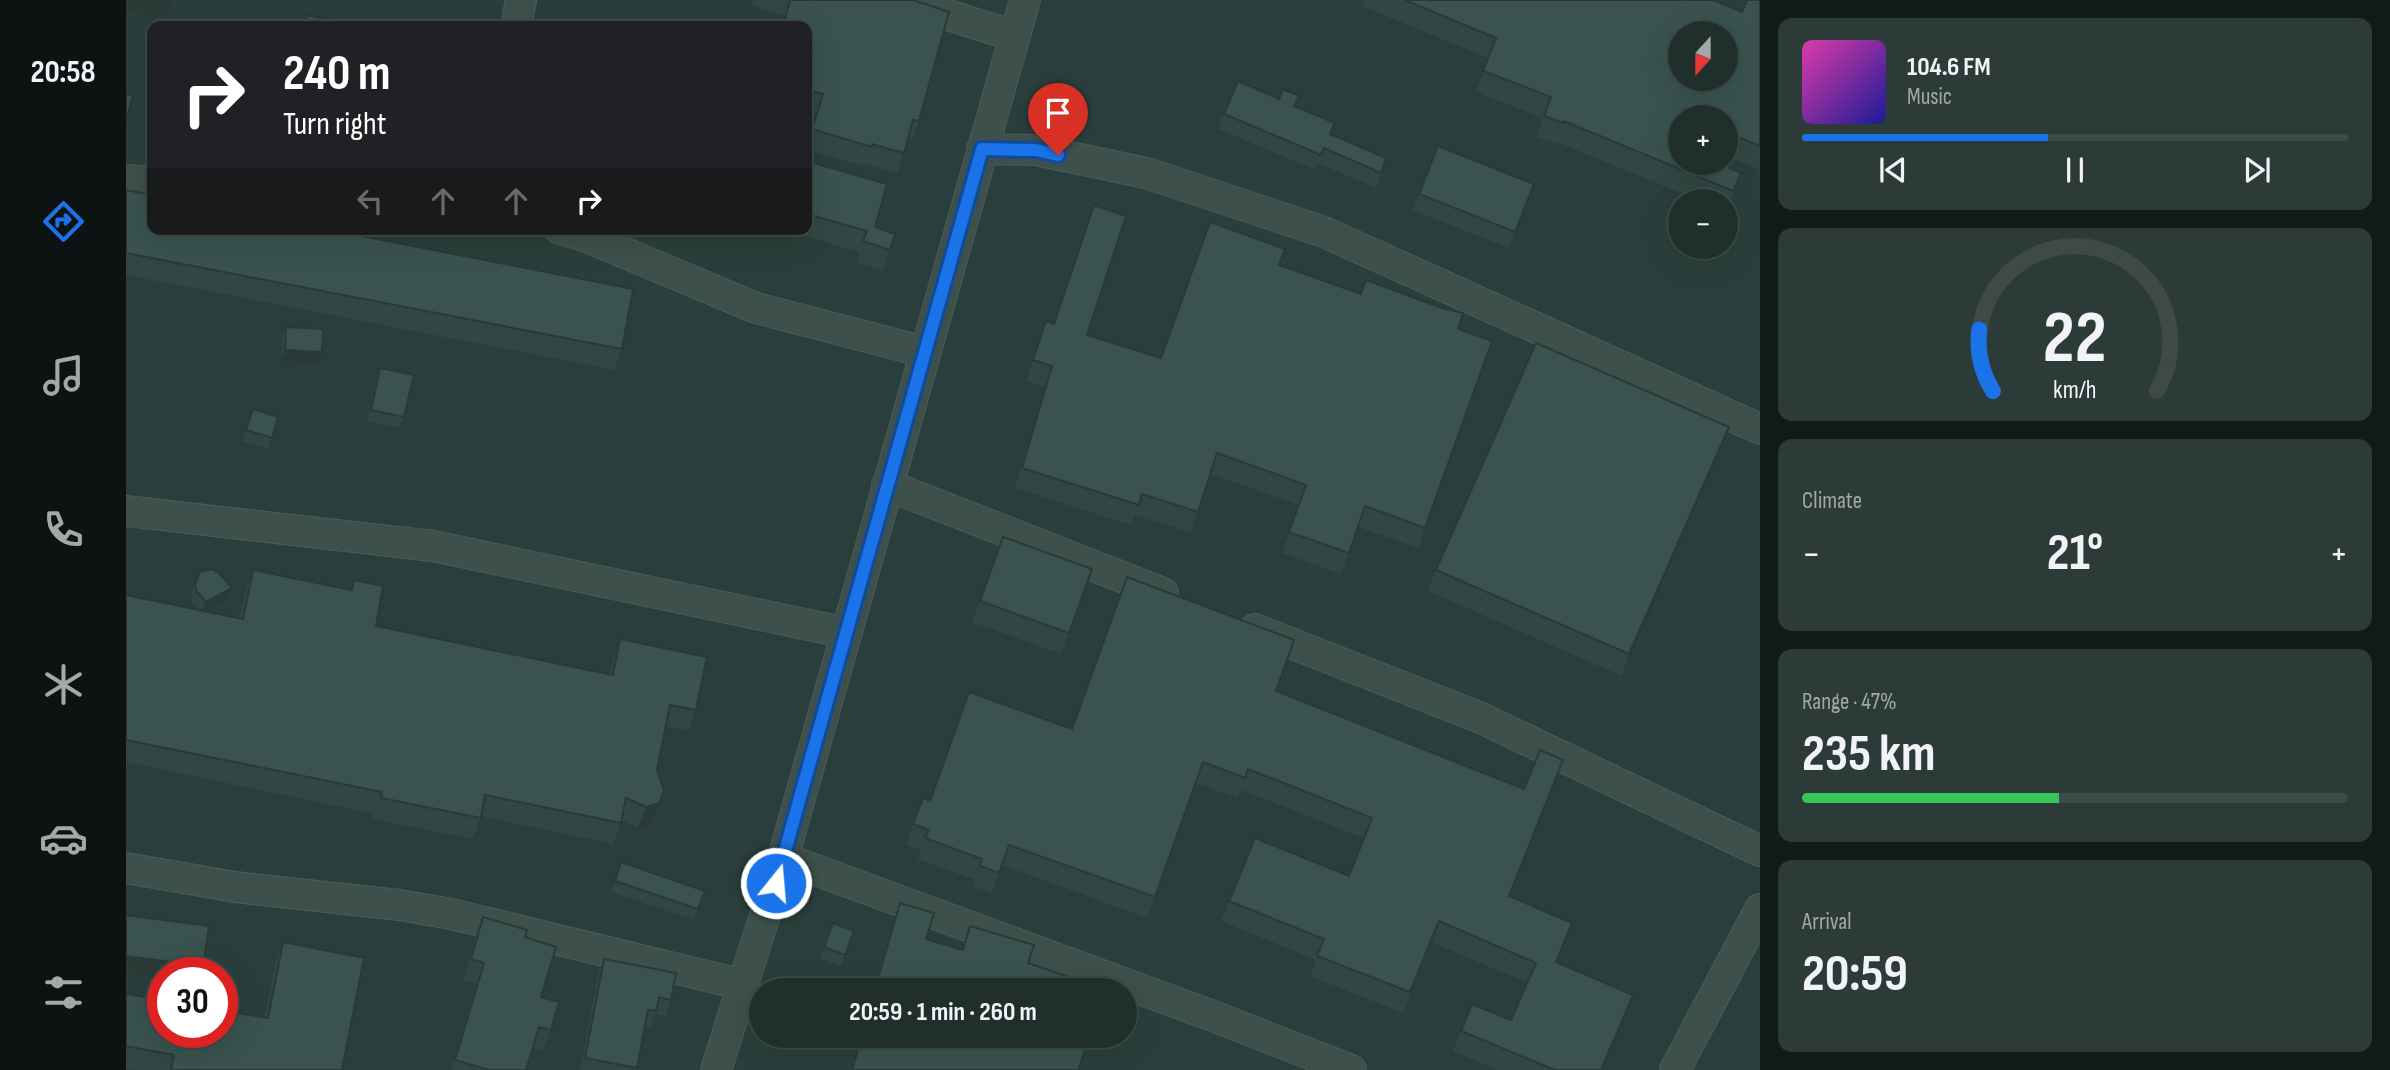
<!DOCTYPE html>
<html lang="en">
<head>
<meta charset="utf-8">
<style>
	:root { --surface:#202f2c; --page:#2d3b38; --text:#f1f3f6; --muted:#a2a9a9; --line:#3d4a48; --accent:#1a73e8 }
	body { margin:0; font-family:"Sofia Sans Condensed",sans-serif; background:var(--page); color:var(--text); height:100vh; display:flex; flex-direction:column; font-size:26px; white-space:nowrap }
	* { box-sizing:border-box; margin:0 }
	p { font-size:23px; color:var(--muted) }
	.icon { flex:none; width:38px; height:38px; fill:none; stroke:currentColor; stroke-width:2; stroke-linecap:round; stroke-linejoin:round }
	.map { position:relative; flex:1; overflow:hidden }
	.details { display:flex; flex-direction:column; gap:18px; padding:18px; background:#121a18; width:630px }
	.details>* { flex:none }
	.guide { position:absolute; left:21px; top:21px; width:665px; height:214px; border-radius:14px; box-shadow:0 7px 28px #0002,0 0 0 2px var(--line); background:#202124; color:#fff; overflow:hidden }
	.needle { width:46px; rotate:201deg }
	.tools { position:absolute; left:1542px; top:21px; display:grid; gap:14px }
	.tools a { display:grid; place-items:center; width:70px; height:70px; border-radius:50%; background:var(--surface); box-shadow:0 7px 28px #0002,0 0 0 2px var(--line); font-size:35px }
	.speed { position:absolute; left:21px; top:957px; display:flex; gap:14px; font-size:35px; font-weight:700; text-align:center }
	.speed>* { display:grid; place-content:center; width:91px; height:91px; border-radius:50%; background:var(--surface); box-shadow:0 7px 28px #0002,0 0 0 2px var(--line); line-height:1 }
	.speed .limit { border:10px solid #d22; background:#fff; color:#111 }
	.pin { position:absolute; display:grid; place-items:center; width:60px; height:60px; color:#fff; margin:-72px -30px; border-radius:50% 50% 50% 0; rotate:-45deg; box-shadow:0 0 7px #0007 }
	.pin .icon { rotate:45deg }
	.me { position:absolute; width:77px; margin:-38px; rotate:17deg; stroke-linejoin:round; filter:drop-shadow(0 0 5px #0008) }
	.turn { display:flex; align-items:center; gap:24px; height:147px; padding:0 21px; font-size:32px }
	.turn .icon { width:91px; height:91px; stroke-width:2.5 }
	.turn b { display:block; font-size:49px; line-height:60px }
	.lanes { display:flex; align-items:center; height:66px; padding:0 21px; background:#0003; justify-content:center; gap:35px; direction:ltr }
	.lanes .off { opacity:.35 }
	.big { font-size:52px; font-weight:700; line-height:1.1 }
	.details .widget { flex:1; display:flex; flex-direction:column; justify-content:center; gap:10px; min-width:0; padding:0 24px; border-radius:14px; background:var(--page) }
	.details .dial { align-items:center; gap:0 }
	.dial svg { height:182px; overflow:visible; fill:none; stroke:var(--line); stroke-width:7; stroke-linecap:round; text-anchor:middle }
	.dial text { fill:var(--text); stroke:none }
	.song { display:flex; align-items:center; gap:21px }
	.cover { width:84px; height:84px; border-radius:10px; background:linear-gradient(135deg,hsl(320 70% 55%),hsl(240 70% 35%)) }
	.played { height:7px; border-radius:4px; background:linear-gradient(90deg,var(--accent) 45%,var(--line) 45%) }
	.keys { display:flex; justify-content:space-around; direction:ltr }
	.heat { display:flex; justify-content:space-between; align-items:center; font-size:38px; direction:ltr }
	.charge { height:10px; border-radius:5px; background:linear-gradient(90deg,#34c759 47%,var(--line) 0) }
	.trip { position:absolute; left:623px; top:978px; width:388px; height:70px; border-radius:35px; background:var(--surface); box-shadow:0 7px 28px #0002,0 0 0 2px var(--line); font-weight:700; line-height:70px; text-align:center }
	main { display:flex; flex:1; min-height:0 }
	.dock { display:flex; flex-direction:column; width:126px; justify-content:space-around; align-items:center; background:#0d1312; color:var(--muted) }
	.dock .icon { width:49px; height:49px }
	.dock .active { color:var(--accent) }
	.dock b { font-size:32px; color:var(--text) }
	.map>svg:first-child { display:block }
	.lines { fill:none; stroke-linecap:round; stroke-linejoin:round }
	.minor-casing { stroke:#4b5c58; stroke-width:32 }
	.minor { stroke:#3e504c; stroke-width:30 }
	.wall { fill:#324743 }
	.shaded-wall { fill:#293a37 }
	.building { fill:#3a534e; stroke:#293a37; stroke-width:2; fill-rule:evenodd }
	.route-casing { stroke:#114b97; stroke-width:18 }
	.route { stroke:#1a73e8; stroke-width:12 }
</style>
</head>
<body>
<main>
<nav class="dock">
<b>20:58</b>
<svg class="icon active" aria-label="directions" viewBox="0 0 24 24"><path d="M12 3l9 9-9 9-9-9zM9 14v-3h6M13 9l2 2-2 2"/></svg>
<svg class="icon" aria-label="music" viewBox="0 0 24 24"><path d="M9 18V5l10-2v13"/><circle cx="6" cy="18" r="3"/><circle cx="16" cy="16" r="3"/></svg>
<svg class="icon" aria-label="phone" viewBox="0 0 24 24"><path d="M5 4h4l2 5-3 2q2 4 5 5l2-3 5 2v4C11 20 4 13 5 4z"/></svg>
<svg class="icon" aria-label="climate" viewBox="0 0 24 24"><path d="M12 3v18M4 7l16 10M4 17L20 7"/></svg>
<svg class="icon" aria-label="car" viewBox="0 0 24 24"><path d="M5 17H2v-5l4-1 3-4h7l3 4 3 1v5h-3M9 17h6M6 11h13"/><circle cx="7" cy="17" r="2"/><circle cx="17" cy="17" r="2"/></svg>
<svg class="icon" aria-label="filters" viewBox="0 0 24 24"><path d="M4 7h16M4 17h16"/><circle cx="9" cy="7" r="2"/><circle cx="15" cy="17" r="2"/></svg>
</nav>
<div class="map">
<svg width="1634" height="1070" viewBox="0 0 1634 1070">
	<rect width="100%" height="100%" fill="#2a3f3b"/>
	<g class="lines">
		<defs>
			<path id="minor" d="M 775,0 L 888,36
				M 390,26 L 395,0
				M 856,149 L 910,150 L 1020,173 L 1198,232 L 1634,429
				M 0,180 L 26,182
				M 434,229 L 461,237 L 630,308 L 799,352
				M 761,485 L 1037,593
				M 0,511 L 307,546 L 721,633
				M 1129,629 L 1355,718 L 1634,851
				M 657,858 L 1087,1016 L 1225,1070
				M 0,868 L 109,887 L 274,905 L 325,914 L 618,985
				M 590,1070 L 657,858 L 899,0
				M 1549,1070 L 1634,909"/>
		</defs>
		<use href="#minor" class="minor-casing"/>
		<use href="#minor" class="minor"/>
	</g>
	<path class="wall" d="M 627,0 L 787,0 L 793,121 L 786,141 L 782,140 L 771,173 L 739,164 L 738,166 L 681,150 L 681,151 L 681,144 L 690,114 L 681,112 L 681,26 L 655,26 L 658,16 L 626,5 Z
		M 1238,0 L 1587,0 L 1616,12 L 1634,0 L 1634,170 L 1600,156 L 1554,163 L 1597,163 L 1596,165 L 1615,173 L 1600,212 L 1600,201 L 1574,201 L 1431,142 L 1430,144 L 1410,137 L 1417,118 L 1350,92 L 1362,58 L 1236,6 Z
		M 1169,106 L 1205,134 L 1260,158 L 1250,188 L 1192,163 L 1190,170 L 1092,129 L 1098,114 Z
		M 681,161 L 749,227 L 769,234 L 757,271 L 730,262 L 733,252 L 654,229 L 681,229 Z
		M 1408,184 L 1383,248 L 1287,210 L 1293,194 Z
		M 0,190 L 496,349 L 488,370 L 0,275 Z
		M 968,205 L 961,335 L 1035,358 L 1153,265 L 1366,341 L 1292,548 L 1232,527 L 1215,574 L 1156,553 L 1173,505 L 1085,474 L 1065,533 L 1009,515 L 1005,525 L 889,488 L 919,387 L 900,381 L 920,321 L 928,324 Z
		M 160,327 L 192,363 L 155,361 L 156,338 Z
		M 254,368 L 278,417 L 274,428 L 241,421 L 250,379 Z
		M 127,409 L 146,438 L 142,449 L 116,441 Z
		M 1595,448 L 1496,676 L 1302,591 L 1310,570 Z
		M 877,537 L 966,569 L 935,654 L 846,622 Z
		M 127,570 L 225,590 L 228,580 L 250,626 L 484,674 L 487,660 L 494,639 L 570,710 L 563,731 L 540,727 L 531,770 L 538,791 L 525,824 L 512,828 L 495,820 L 487,844 L 355,816 L 347,839 L 247,819 L 248,814 L 0,762 L 0,595 L 74,611 L 66,601 L 65,595 L 69,584 L 106,588 L 102,599 L 78,611 L 113,619 L 119,591 Z
		M 1150,691 L 1398,789 L 1430,780 L 1384,896 L 1439,944 L 1431,962 L 1500,1015 L 1476,1070 L 1372,1070 L 1327,1051 L 1335,1031 L 1385,1020 L 1402,983 L 1305,942 L 1277,1013 L 1184,976 L 1190,960 L 1095,921 L 1103,901 L 1223,876 L 1238,838 L 1115,790 L 1112,798 L 1070,783 L 1021,918 L 876,865 L 866,893 L 846,886 L 849,880 L 792,859 L 795,850 L 780,845 L 797,798 L 804,801 L 946,729 Z
		M 495,862 L 579,891 L 568,920 L 485,892 Z
		M 774,903 L 800,939 L 836,950 L 844,926 L 902,963 L 980,990 L 747,990 L 767,924 Z
		M 357,917 L 399,937 L 425,1030 L 417,1051 L 407,1048 L 400,1070 L 325,1070 L 350,984 L 337,980 L 349,938 Z
		M 707,923 L 728,931 L 715,966 L 694,958 Z
		M 157,942 L 216,1070 L 8,1070 L 0,1069 L 0,994 L 139,1017 L 149,963 Z
		M 478,959 L 545,1000 L 539,1016 L 529,1014 L 524,1027 L 519,1027 L 511,1070 L 454,1070 L 472,975 Z
		M 745,1036 L 964,1036 L 952,1070 L 724,1070 L 733,1046 L 742,1049 Z"/>
	<path class="shaded-wall" d="M 0,0 L 46,0 L 40,16 L 0,11 Z
		M 159,350 L 196,352 L 192,363 L 155,361 Z
		M 1603,427 L 1595,448 L 1496,676 L 1503,654 Z
		M 106,588 L 102,599 L 76,612 L 80,602 Z
		M 538,791 L 525,824 L 512,828 L 520,807 Z
		M 1446,923 L 1439,944 L 1422,982 L 1430,962 Z
		M 0,956 L 77,966 L 75,973 L 37,973 L 37,978 L 0,973 Z
		M 1507,995 L 1500,1015 L 1476,1070 L 1475,1070 Z"/>
	<path class="building" d="M 664,0 L 787,0 L 823,12 L 793,121 L 787,120 L 778,153 L 746,144 L 746,147 L 686,129 L 697,94 L 681,90 L 681,26 L 657,26 Z
		M 1279,0 L 1587,0 L 1616,12 L 1621,0 L 1634,0 L 1634,146 L 1607,135 L 1600,154 L 1600,117 L 1554,117 L 1554,163 L 1596,163 L 1595,164 L 1615,173 L 1607,191 L 1438,121 L 1437,123 L 1418,116 L 1425,97 L 1357,71 L 1370,38 ZM 1554,33 L 1600,33 L 1600,79 L 1554,79 Z
		M 181,15 L 232,26 L 179,26 Z
		M 1112,81 L 1153,99 L 1157,89 L 1173,96 L 1168,106 L 1209,123 L 1204,134 L 1260,158 L 1255,173 L 1198,148 L 1195,155 L 1098,114 Z
		M 0,94 L 7,95 L 0,121 Z
		M 1312,146 L 1408,184 L 1389,232 L 1293,194 Z
		M 681,161 L 761,184 L 749,227 L 769,234 L 764,250 L 737,241 L 741,231 L 681,214 Z
		M 0,190 L 26,195 L 26,229 L 200,229 L 507,289 L 496,349 L 0,253 Z
		M 968,205 L 1000,216 L 961,335 L 1035,358 L 1084,222 L 1159,249 L 1153,265 L 1235,294 L 1240,280 L 1316,308 L 1337,313 L 1332,329 L 1366,341 L 1299,528 L 1239,506 L 1223,553 L 1163,532 L 1180,485 L 1091,453 L 1072,512 L 1016,494 L 1013,505 L 896,468 L 926,366 L 907,360 L 920,321 L 928,324 Z
		M 160,327 L 197,329 L 196,352 L 159,350 Z
		M 1410,343 L 1603,427 L 1503,654 L 1310,570 Z
		M 254,368 L 288,375 L 278,417 L 245,410 Z
		M 127,409 L 152,417 L 146,438 L 120,430 Z
		M 877,537 L 966,569 L 943,633 L 854,601 Z
		M 86,569 L 92,572 L 106,588 L 80,602 L 70,591 L 69,584 L 74,572 Z
		M 127,570 L 226,590 L 228,580 L 257,586 L 250,626 L 487,675 L 494,639 L 581,657 L 570,710 L 544,705 L 531,770 L 538,791 L 533,803 L 520,807 L 500,798 L 495,823 L 359,795 L 355,818 L 255,798 L 256,792 L 0,740 L 0,595 L 117,619 Z
		M 1001,577 L 1168,640 L 1150,691 L 1398,789 L 1414,750 L 1437,760 L 1383,896 L 1446,923 L 1430,962 L 1507,995 L 1475,1070 L 1429,1070 L 1335,1031 L 1346,1004 L 1385,1020 L 1410,963 L 1313,921 L 1284,992 L 1191,956 L 1198,939 L 1103,901 L 1129,838 L 1223,876 L 1246,818 L 1122,769 L 1119,778 L 1077,762 L 1029,897 L 883,845 L 873,873 L 854,866 L 856,859 L 799,838 L 803,830 L 787,824 L 797,798 L 804,801 L 843,692 L 946,729 Z
		M 495,862 L 579,891 L 572,909 L 489,881 Z
		M 774,903 L 808,913 L 800,939 L 837,950 L 844,926 L 908,945 L 902,963 L 980,990 L 760,990 L 762,985 L 751,982 Z
		M 0,915 L 83,926 L 77,966 L 0,956 Z
		M 357,917 L 401,930 L 399,937 L 430,947 L 415,997 L 433,1002 L 425,1030 L 413,1027 L 400,1070 L 363,1070 L 329,1060 L 358,963 L 345,959 Z
		M 707,923 L 728,931 L 719,955 L 698,947 Z
		M 157,942 L 238,958 L 216,1070 L 45,1070 L 48,1055 L 0,1046 L 0,994 L 37,1000 L 37,1032 L 96,1032 L 96,1010 L 142,1018 Z
		M 478,959 L 550,973 L 545,1000 L 533,997 L 530,1011 L 522,1010 L 511,1068 L 459,1058 Z
		M 747,1036 L 964,1036 L 952,1070 L 726,1070 L 733,1046 L 743,1049 Z"/>
	<g class="lines">
		<defs>
			<path id="route" d="M 650,883 L 856,149 L 910,150 L 932,155"/>
		</defs>
		<use href="#route" class="route-casing"/>
		<use href="#route" class="route"/>
	</g>
</svg>
<div class="tools">
<a><svg class="needle" viewBox="-14 -14 28 28"><path d="M0-13l5 13h-10z" fill="#e53935"/><path d="M0 13l5-13h-10z" fill="#a2a9a9"/></svg></a>
<a>+</a>
<a>−</a>
</div>
<div class="speed"><div class="limit">30</div></div>
<div class="pin" style="left:932px;top:155px;background:#d93025"><svg class="icon" aria-label="arrive" viewBox="0 0 24 24"><path d="M6 21V4h12l-3 4 3 4H6"/></svg></div>
<svg class="me" style="left:650px;top:883px" viewBox="-20 -20 40 40"><circle r="17" fill="#1a73e8" stroke="#fff" stroke-width="3"/><path d="M0-11L8 9 0 5-8 9z" fill="#fff"/></svg>
<div class="trip">20:59 · 1 min · 260 m</div>
<div class="guide">
<div class="turn"><svg class="icon" aria-label="right" viewBox="0 0 24 24"><path d="M7 20v-9h11M14 6l5 5-5 5"/></svg><div><b>240 m</b>Turn right</div></div>
<div class="lanes"><svg class="icon off" aria-label="left" viewBox="0 0 24 24"><path d="M17 20v-9H6M10 6l-5 5 5 5"/></svg><svg class="icon off" aria-label="ahead" viewBox="0 0 24 24"><path d="M12 20V5M6 11l6-6 6 6"/></svg><svg class="icon off" aria-label="ahead" viewBox="0 0 24 24"><path d="M12 20V5M6 11l6-6 6 6"/></svg><svg class="icon" aria-label="right" viewBox="0 0 24 24"><path d="M7 20v-9h11M14 6l5 5-5 5"/></svg></div>
</div>
</div>
<section class="details">
<div class="widget">
<div class="song"><i class="cover"></i><div><b>104.6 FM</b><p>Music</p></div></div>
<div class="played"></div>
<div class="keys"><svg class="icon" aria-label="previous" viewBox="0 0 24 24"><path d="M18 5L8 12l10 7zM5 5v14"/></svg><svg class="icon" aria-label="pause" viewBox="0 0 24 24"><path d="M8 5v14M16 5v14"/></svg><svg class="icon" aria-label="next" viewBox="0 0 24 24"><path d="M6 5l10 7-10 7zM19 5v14"/></svg></div>
</div>
<div class="widget dial"><svg viewBox="0 0 100 80">
<path d="M14 69A42 42 0 1 1 86 69"/>
<path d="M14 69A42 42 0 0 1 8 42" stroke="#1a73e8"/>
<text x="50" y="56" font-size="32" font-weight="700">22</text>
<text x="50" y="72" font-size="11">km/h</text>
</svg></div>
<div class="widget"><p>Climate</p>
<div class="heat"><a>−</a><b class="big">21°</b><a>+</a></div>
</div>
<div class="widget"><p>Range · 47%</p><b class="big">235 km</b><div class="charge"></div></div>
<div class="widget"><p>Arrival</p><b class="big">20:59</b></div>
</section>
</main>
</body>
</html>
